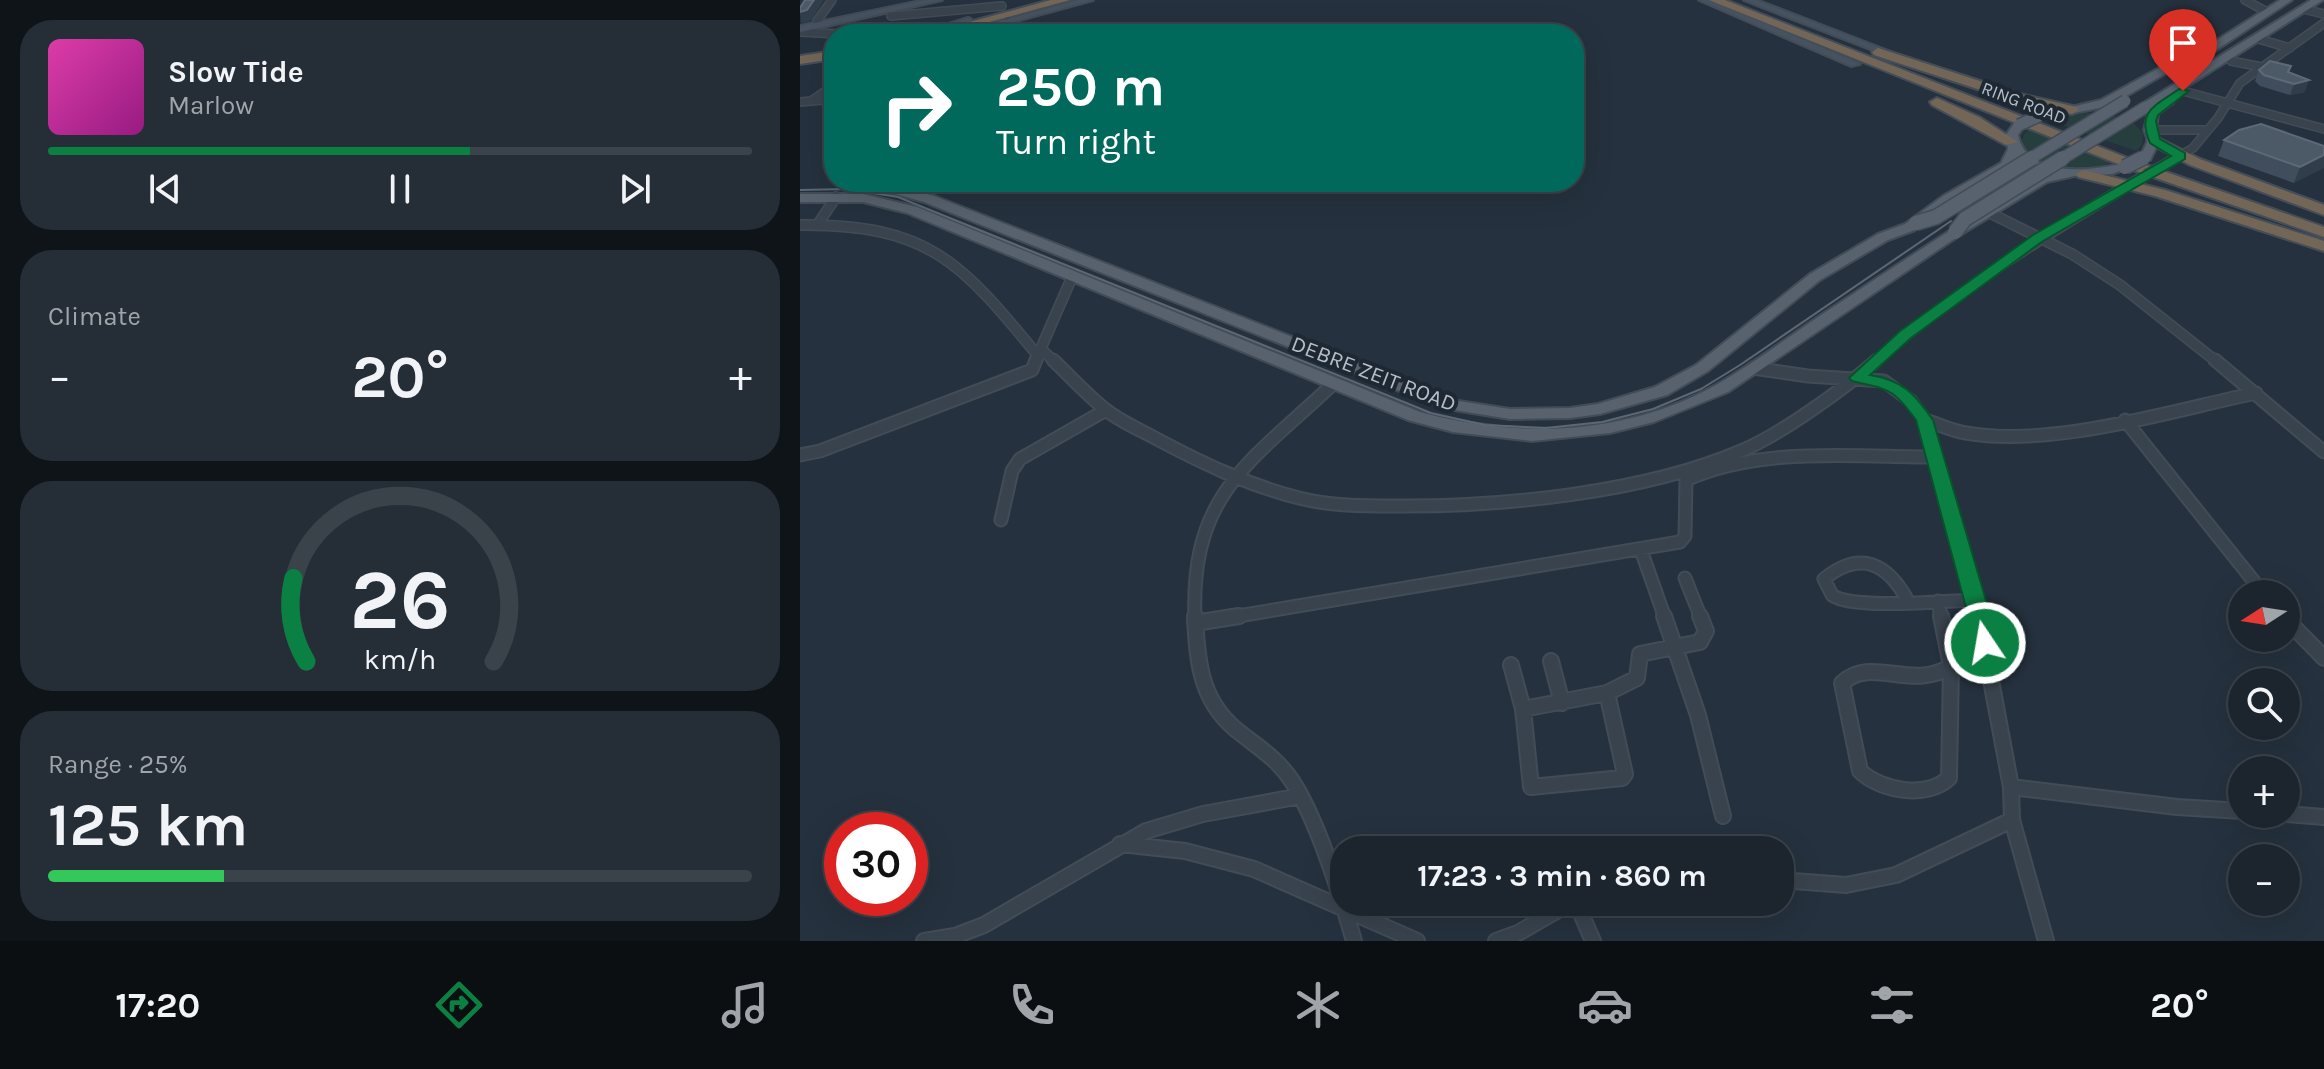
<!DOCTYPE html>
<html lang="en">
<head>
<meta charset="utf-8">
<style>
	:root { --surface:#1c252e; --page:#252d36; --text:#f1f3f6; --muted:#a0a5aa; --line:#3a424a; --accent:#0b8043 }
	body { margin:0; font-family:Karla,sans-serif; background:var(--page); color:var(--text); height:100vh; display:flex; flex-direction:column; font-size:30px; white-space:nowrap }
	* { box-sizing:border-box; margin:0 }
	p { font-size:26px; color:var(--muted) }
	.icon { flex:none; width:44px; height:44px; fill:none; stroke:currentColor; stroke-width:2; stroke-linecap:round; stroke-linejoin:round }
	.map { position:relative; flex:1; overflow:hidden }
	.drawer { display:flex; flex-direction:column; gap:20px; padding:20px; background:#0f1419; width:800px }
	.drawer>* { flex:none }
	.banner { position:absolute; left:24px; top:24px; width:760px; height:168px; border-radius:32px; box-shadow:0 8px 32px #0002,0 0 0 2px var(--line); background:#00695c; color:#fff; overflow:hidden }
	.needle { width:52px; rotate:258deg }
	.controls { position:absolute; left:1428px; top:580px; display:grid; gap:16px }
	.controls a { display:grid; place-items:center; width:72px; height:72px; border-radius:50%; background:var(--surface); box-shadow:0 8px 32px #0002,0 0 0 2px var(--line); font-size:40px }
	.speed { position:absolute; left:24px; top:812px; display:flex; gap:16px; font-size:40px; font-weight:700; text-align:center }
	.speed>* { display:grid; place-content:center; width:104px; height:104px; border-radius:50%; background:var(--surface); box-shadow:0 8px 32px #0002,0 0 0 2px var(--line); line-height:1 }
	.speed .limit { border:12px solid #d22; background:#fff; color:#111 }
	.pin { position:absolute; display:grid; place-items:center; width:68px; height:68px; color:#fff; margin:-82px -34px; border-radius:50% 50% 50% 0; rotate:-45deg; box-shadow:0 0 8px #0007 }
	.pin .icon { rotate:45deg }
	.me { position:absolute; width:88px; margin:-44px; rotate:348deg; stroke-linejoin:round; filter:drop-shadow(0 0 6px #0008) }
	.turn { display:flex; align-items:center; gap:28px; height:168px; padding:0 40px; font-size:36px }
	.turn .icon { width:104px; height:104px; stroke-width:2.5 }
	.turn b { display:block; font-size:56px; line-height:68px }
	.big { font-size:60px; font-weight:700; line-height:1.1 }
	.drawer .tile { flex:1; display:flex; flex-direction:column; justify-content:center; gap:12px; min-width:0; padding:0 28px; border-radius:32px; background:var(--page) }
	.drawer .dial { align-items:center; gap:0 }
	.dial svg { height:208px; overflow:visible; fill:none; stroke:var(--line); stroke-width:7; stroke-linecap:round; text-anchor:middle }
	.dial text { fill:var(--text); stroke:none }
	.song { display:flex; align-items:center; gap:24px }
	.cover { width:96px; height:96px; border-radius:12px; background:linear-gradient(135deg,hsl(320 70% 55%),hsl(310 70% 35%)) }
	.played { height:8px; border-radius:4px; background:linear-gradient(90deg,var(--accent) 60%,var(--line) 60%) }
	.keys { display:flex; justify-content:space-around; direction:ltr }
	.heat { display:flex; justify-content:space-between; align-items:center; font-size:44px; direction:ltr }
	.charge { height:12px; border-radius:6px; background:linear-gradient(90deg,#34c759 25%,var(--line) 0) }
	.trip { position:absolute; left:530px; top:836px; width:464px; height:80px; border-radius:32px; background:var(--surface); box-shadow:0 8px 32px #0002,0 0 0 2px var(--line); font-weight:700; line-height:80px; text-align:center }
	.menu { display:flex; height:128px; justify-content:space-around; align-items:center; background:#0b0f12; color:var(--muted) }
	.menu .icon { width:56px; height:56px }
	.menu .on { color:var(--accent) }
	.menu b { font-size:36px; color:var(--text) }
	main { display:flex; flex:1; min-height:0 }
	.map>svg:first-child { display:block }
	.green { fill:#273e3f }
	.lines { fill:none; stroke-linecap:round; stroke-linejoin:round }
	.street-far3-casing { stroke:#424c57; stroke-width:10 }
	.street-far2-casing { stroke:#424c57; stroke-width:12 }
	.street-far1-casing { stroke:#424c57; stroke-width:15 }
	.street-casing { stroke:#424c57; stroke-width:18 }
	.secondary-casing { stroke:#424c57; stroke-width:4 }
	.primary-casing { stroke:#424c57; stroke-width:4 }
	.highway-casing { stroke:#444e59; stroke-width:4 }
	.street-far3 { stroke:#39434e; stroke-width:7 }
	.street-far2 { stroke:#39434e; stroke-width:9 }
	.street-far1 { stroke:#39434e; stroke-width:11 }
	.street { stroke:#39434e; stroke-width:14 }
	.secondary { fill:#475261; fill-rule:evenodd }
	.primary { fill:#57626e; fill-rule:evenodd }
	.highway { fill:#746656; fill-rule:evenodd }
	.tram { stroke:#5b6775; stroke-width:2 }
	.street-bridge-casing { stroke:#424c57; stroke-width:12; stroke-linecap:butt }
	.primary-bridge-far1-casing { stroke:#424c57; stroke-width:14; stroke-linecap:butt }
	.primary-bridge-casing { stroke:#424c57; stroke-width:17; stroke-linecap:butt }
	.street-bridge { stroke:#39434e; stroke-width:9 }
	.primary-bridge-far1 { stroke:#57626e; stroke-width:11 }
	.primary-bridge { stroke:#57626e; stroke-width:14 }
	.wall { fill:#404d5c }
	.shaded-wall { fill:#303d4b }
	.building { fill:#4c5a68; stroke:#5d6977; stroke-width:2 }
	.route { fill:#0b8043; stroke:#07532c; stroke-width:2 }
	.labels { text-anchor:middle; stroke-width:8; stroke-linejoin:round; paint-order:stroke }
	.far-street-label { font-size:18px; fill:#b5bec9; stroke:#1e2833 }
	.street-label { font-size:22px; fill:#b5bec9; stroke:#1e2833 }
</style>
</head>
<body>
<main>
<section class="drawer">
<div class="tile">
<div class="song"><i class="cover"></i><div><b>Slow Tide</b><p>Marlow</p></div></div>
<div class="played"></div>
<div class="keys"><svg class="icon" aria-label="previous" viewBox="0 0 24 24"><path d="M18 5L8 12l10 7zM5 5v14"/></svg><svg class="icon" aria-label="pause" viewBox="0 0 24 24"><path d="M8 5v14M16 5v14"/></svg><svg class="icon" aria-label="next" viewBox="0 0 24 24"><path d="M6 5l10 7-10 7zM19 5v14"/></svg></div>
</div>
<div class="tile"><p>Climate</p>
<div class="heat"><a>−</a><b class="big">20°</b><a>+</a></div>
</div>
<div class="tile dial"><svg viewBox="0 0 100 80">
<path d="M14 69A42 42 0 1 1 86 69"/>
<path d="M14 69A42 42 0 0 1 9 37" stroke="#0b8043"/>
<text x="50" y="56" font-size="32" font-weight="700">26</text>
<text x="50" y="72" font-size="11">km/h</text>
</svg></div>
<div class="tile"><p>Range · 25%</p><b class="big">125 km</b><div class="charge"></div></div>
</section>
<div class="map">
<svg width="1524" height="941" viewBox="0 0 1524 941">
	<rect width="100%" height="100%" fill="#25313e"/>
	<path class="green" d="M 1287,113 C 1307,115 1332,115 1343,134 L 1342,145 L 1336,151 L 1248,120 Z
		M 1231,128 L 1320,160 C 1291,171 1239,176 1221,145 L 1224,134 Z"/>
	<g class="lines">
		<defs>
			<path id="street-far3" d="M 1445,0 L 1467,12
				M 1503,9 L 1524,14
				M 91,16 L 202,6
				M 17,21 L 32,0
				M 208,21 L 216,34
				M 0,32 L 39,34
				M 1455,38 L 1490,48
				M 33,56 L 31,67 L 34,74
				M 1431,61 L 1462,67
				M 1383,91 L 1524,129
				M 11,101 L 34,85
				M 0,102 L 34,99
				M 1350,130 L 1408,130
				M 1372,160 L 1393,148 L 1418,118 L 1440,83 L 1524,23"/>
			<path id="street-far2" d="M 1366,164 L 1376,158
				M 1190,213 L 1272,254 L 1320,285 L 1417,362
				M 18,224 L 36,197
				M 0,225 C 129,224 161,262 239,357
				M 242,350 L 255,362
				M 235,362 L 272,277
				M 1075,362 C 1158,289 1251,231 1346,175"/>
			<path id="street-far1" d="M 253,360 C 270,376 287,395 306,410 C 320,421 338,429 353,437 C 400,462 447,485 499,498 C 530,506 563,506 595,506 C 701,507 843,493 941,451 C 980,435 1045,388 1077,360
				M 1415,360 L 1524,452
				M 953,368 L 1008,376 L 1084,381 L 1111,401 L 1125,420 L 1180,618
				M 1125,420 C 1138,424 1152,431 1166,433 C 1252,448 1370,411 1456,393
				M 1325,420 L 1464,594
				M 0,455 L 20,451 L 232,370 L 236,360
				M 201,520 L 212,471 L 220,459 L 306,410
				M 841,550 L 865,618
				M 885,578 L 901,618
				M 1108,601 C 1088,564 1061,549 1024,579 L 1032,595 C 1051,610 1147,601 1175,600
				M 1138,601 L 1141,618
				M 395,618 C 390,492 452,461 534,383
				M 426,618 L 880,542 L 885,536 L 886,480 C 961,446 1054,457 1135,457"/>
			<path id="street" d="M 395,616 C 397,664 401,705 443,735 C 461,749 479,761 492,781 C 517,819 541,896 554,941
				M 864,616 L 898,715 L 923,816
				M 1141,616 L 1151,666
				M 1179,616 L 1211,787 L 1212,820 L 1246,941
				M 1486,619 L 1524,658
				M 395,623 L 439,616
				M 751,661 L 762,703
				M 711,665 L 723,709 L 731,787 L 822,778 L 825,774 L 807,693 L 837,678 L 840,654 L 900,642 L 906,631 L 900,616
				M 1151,666 L 1149,778 C 1127,799 1081,791 1060,771 L 1042,683 C 1072,655 1111,692 1151,666 Z
				M 723,709 L 807,693
				M 1211,787 L 1377,807 L 1442,811
				M 1486,814 L 1524,817
				M 320,844 L 385,851 L 454,869 L 617,941
				M 980,880 L 1046,885 L 1096,875 L 1212,820
				M 776,902 L 793,941
				M 124,941 L 155,936 L 184,925 L 346,831 L 403,814 L 501,796
				M 696,941 L 718,933 L 772,902"/>
			<path id="secondary" d="M 125,0 L 142,0 L 0,32 L 0,26 Z
				M 278,0 L 293,0 L 168,34 L 152,34 Z
				M 899,0 L 911,0 L 1060,64 L 1051,66 Z
				M 944,0 L 956,0 L 1101,56 L 1093,58 Z
				M 168,18 L 171,19 L 171,23 L 132,34 L 117,34 Z"/>
			<path id="primary" d="M 1480,0 L 1492,0 L 1410,54 L 1401,53 L 1309,106 L 1239,120 L 1233,116 L 1301,100 L 1399,46 L 1414,42 Z
				M 1511,0 L 1523,0 L 1366,100 L 1373,103 L 1358,114 L 1356,130 L 1360,140 L 1350,160 L 1342,160 L 1340,157 L 1348,140 L 1344,130 L 1349,110 L 1342,110 L 1342,104 Z
				M 1215,122 L 1225,125 L 1218,135 C 1227,179 1292,171 1325,163 L 1331,167 L 1312,174 L 1274,176 L 1247,182 L 1160,235 L 928,392 L 854,422 L 810,433 L 732,441 L 653,432 L 608,420 L 107,213 L 63,202 L 0,202 L 0,194 L 63,194 L 117,207 L 620,412 C 719,439 824,436 916,385 C 958,361 997,330 1038,304 C 1104,260 1170,217 1238,176 L 1251,173 L 1235,170 L 1216,158 L 1211,168 L 1153,202 L 1115,230 L 1088,240 L 1020,280 L 908,371 L 867,395 L 800,414 L 770,418 L 710,419 L 642,408 L 124,202 L 92,193 L 45,189 L 38,185 L 41,182 C 74,182 103,188 134,196 L 652,400 L 710,409 L 770,408 L 798,404 L 855,387 L 896,365 L 1010,274 L 1078,234 L 1105,224 L 1143,196 L 1201,163 L 1208,149 L 1206,135 Z"/>
			<path id="highway" d="M 251,0 L 270,0 L 145,34 L 125,34 Z
				M 909,0 L 925,0 L 1343,164 L 1524,227 L 1524,237 L 1333,170 Z
				M 1078,48 L 1220,94 L 1277,107 L 1279,110 L 1272,114 L 1211,100 L 1074,55 L 1072,52 Z
				M 34,51 L 34,59 L 0,64 L 0,56 Z
				M 1137,98 L 1179,117 L 1218,142 L 1206,145 L 1132,105 L 1130,102 Z
				M 1354,136 L 1400,159 L 1524,205 L 1524,215 L 1390,165 L 1349,143 L 1347,140 Z
				M 1283,170 L 1365,190 L 1524,241 L 1524,251 L 1355,196 L 1278,177 L 1276,174 Z"/>
		</defs>
		<use href="#street-far3" class="street-far3-casing"/>
		<use href="#street-far2" class="street-far2-casing"/>
		<use href="#street-far1" class="street-far1-casing"/>
		<use href="#street" class="street-casing"/>
		<use href="#secondary" class="secondary-casing"/>
		<use href="#primary" class="primary-casing"/>
		<use href="#highway" class="highway-casing"/>
		<use href="#street-far3" class="street-far3"/>
		<use href="#street-far2" class="street-far2"/>
		<use href="#street-far1" class="street-far1"/>
		<use href="#street" class="street"/>
		<use href="#secondary" class="secondary"/>
		<use href="#primary" class="primary"/>
		<use href="#highway" class="highway"/>
		<path class="tram" d="M 0,190 L 47,189 L 98,197 L 631,413 L 685,425 L 746,428 L 802,422 L 853,409 L 901,389 L 940,365 L 1151,221"/>
		<defs>
			<path id="street-bridge" d="M 1346,175 L 1366,164"/>
			<path id="primary-bridge-far1" d="M 1219,125 L 1239,116
				M 1228,160 L 1325,101
				M 1260,160 L 1346,107
				M 1339,160 L 1346,157"/>
			<path id="primary-bridge" d="M 1325,167 L 1343,158
				M 1116,223 L 1136,217 L 1232,158
				M 1155,232 L 1165,219 L 1263,158"/>
		</defs>
		<use href="#street-bridge" class="street-bridge-casing"/>
		<use href="#primary-bridge-far1" class="primary-bridge-far1-casing"/>
		<use href="#primary-bridge" class="primary-bridge-casing"/>
		<use href="#street-bridge" class="street-bridge"/>
		<use href="#primary-bridge-far1" class="primary-bridge-far1"/>
		<use href="#primary-bridge" class="primary-bridge"/>
	</g>
	<path class="wall" d="M 1491,66 L 1489,73 L 1505,92 L 1490,95 L 1460,86 L 1455,81 L 1459,70 Z
		M 1424,140 L 1524,146 L 1494,183 L 1418,156 Z"/>
	<path class="shaded-wall" d="M 14,0 L 24,0 L 11,21 L 1,23 L 0,12 Z
		M 1509,80 L 1505,92 L 1490,95 L 1494,84 Z
		M 1524,155 L 1524,168 L 1494,183 L 1500,167 Z"/>
	<path class="building" d="M 5,0 L 14,0 L 7,10 L 0,12 L 0,8 Z
		M 1470,61 L 1491,66 L 1488,72 L 1509,80 L 1494,84 L 1464,75 L 1459,70 Z
		M 1461,124 L 1524,146 L 1524,155 L 1500,167 L 1424,140 L 1439,130 Z"/>
	<path class="route" d="M 1379,89 L 1389,91 L 1358,115 L 1356,121 L 1360,139 L 1385,153 L 1385,159 L 1243,241 L 1111,338 L 1070,375 C 1103,380 1115,394 1133,420 L 1190,614 L 1195,643 L 1192,649 L 1177,649 L 1116,420 C 1092,387 1089,390 1052,381 L 1049,378 L 1100,331 L 1233,235 L 1371,156 L 1350,143 C 1336,111 1355,106 1379,89 Z"/>
	<g class="labels">
		<g class="far-street-label">
			<text transform="translate(1224 103) rotate(21)" y="6">RING ROAD</text>
		</g>
		<g class="street-label">
			<text transform="translate(574 373) rotate(21)" y="8">DEBRE ZEIT ROAD</text>
		</g>
	</g>
</svg>
<div class="controls">
<a><svg class="needle" viewBox="-14 -14 28 28"><path d="M0-13l5 13h-10z" fill="#e53935"/><path d="M0 13l5-13h-10z" fill="#a0a5aa"/></svg></a>
<a><svg class="icon" aria-label="search" viewBox="0 0 24 24"><circle cx="10" cy="10" r="6"/><path d="M15 15l6 6"/></svg></a>
<a>+</a>
<a>−</a>
</div>
<div class="speed"><div class="limit">30</div></div>
<div class="pin" style="left:1383px;top:91px;background:#d93025"><svg class="icon" aria-label="arrive" viewBox="0 0 24 24"><path d="M6 21V4h12l-3 4 3 4H6"/></svg></div>
<svg class="me" style="left:1185px;top:643px" viewBox="-20 -20 40 40"><circle r="17" fill="#0b8043" stroke="#fff" stroke-width="3"/><path d="M0-11L8 9 0 5-8 9z" fill="#fff"/></svg>
<div class="trip">17:23 · 3 min · 860 m</div>
<div class="banner">
<div class="turn"><svg class="icon" aria-label="right" viewBox="0 0 24 24"><path d="M7 20v-9h11M14 6l5 5-5 5"/></svg><div><b>250 m</b>Turn right</div></div>
</div>
</div>
</main>
<nav class="menu">
<b>17:20</b>
<svg class="icon on" aria-label="directions" viewBox="0 0 24 24"><path d="M12 3l9 9-9 9-9-9zM9 14v-3h6M13 9l2 2-2 2"/></svg>
<svg class="icon" aria-label="music" viewBox="0 0 24 24"><path d="M9 18V5l10-2v13"/><circle cx="6" cy="18" r="3"/><circle cx="16" cy="16" r="3"/></svg>
<svg class="icon" aria-label="phone" viewBox="0 0 24 24"><path d="M5 4h4l2 5-3 2q2 4 5 5l2-3 5 2v4C11 20 4 13 5 4z"/></svg>
<svg class="icon" aria-label="climate" viewBox="0 0 24 24"><path d="M12 3v18M4 7l16 10M4 17L20 7"/></svg>
<svg class="icon" aria-label="car" viewBox="0 0 24 24"><path d="M5 17H2v-5l4-1 3-4h7l3 4 3 1v5h-3M9 17h6M6 11h13"/><circle cx="7" cy="17" r="2"/><circle cx="17" cy="17" r="2"/></svg>
<svg class="icon" aria-label="filters" viewBox="0 0 24 24"><path d="M4 7h16M4 17h16"/><circle cx="9" cy="7" r="2"/><circle cx="15" cy="17" r="2"/></svg>
<b>20°</b>
</nav>
</body>
</html>
